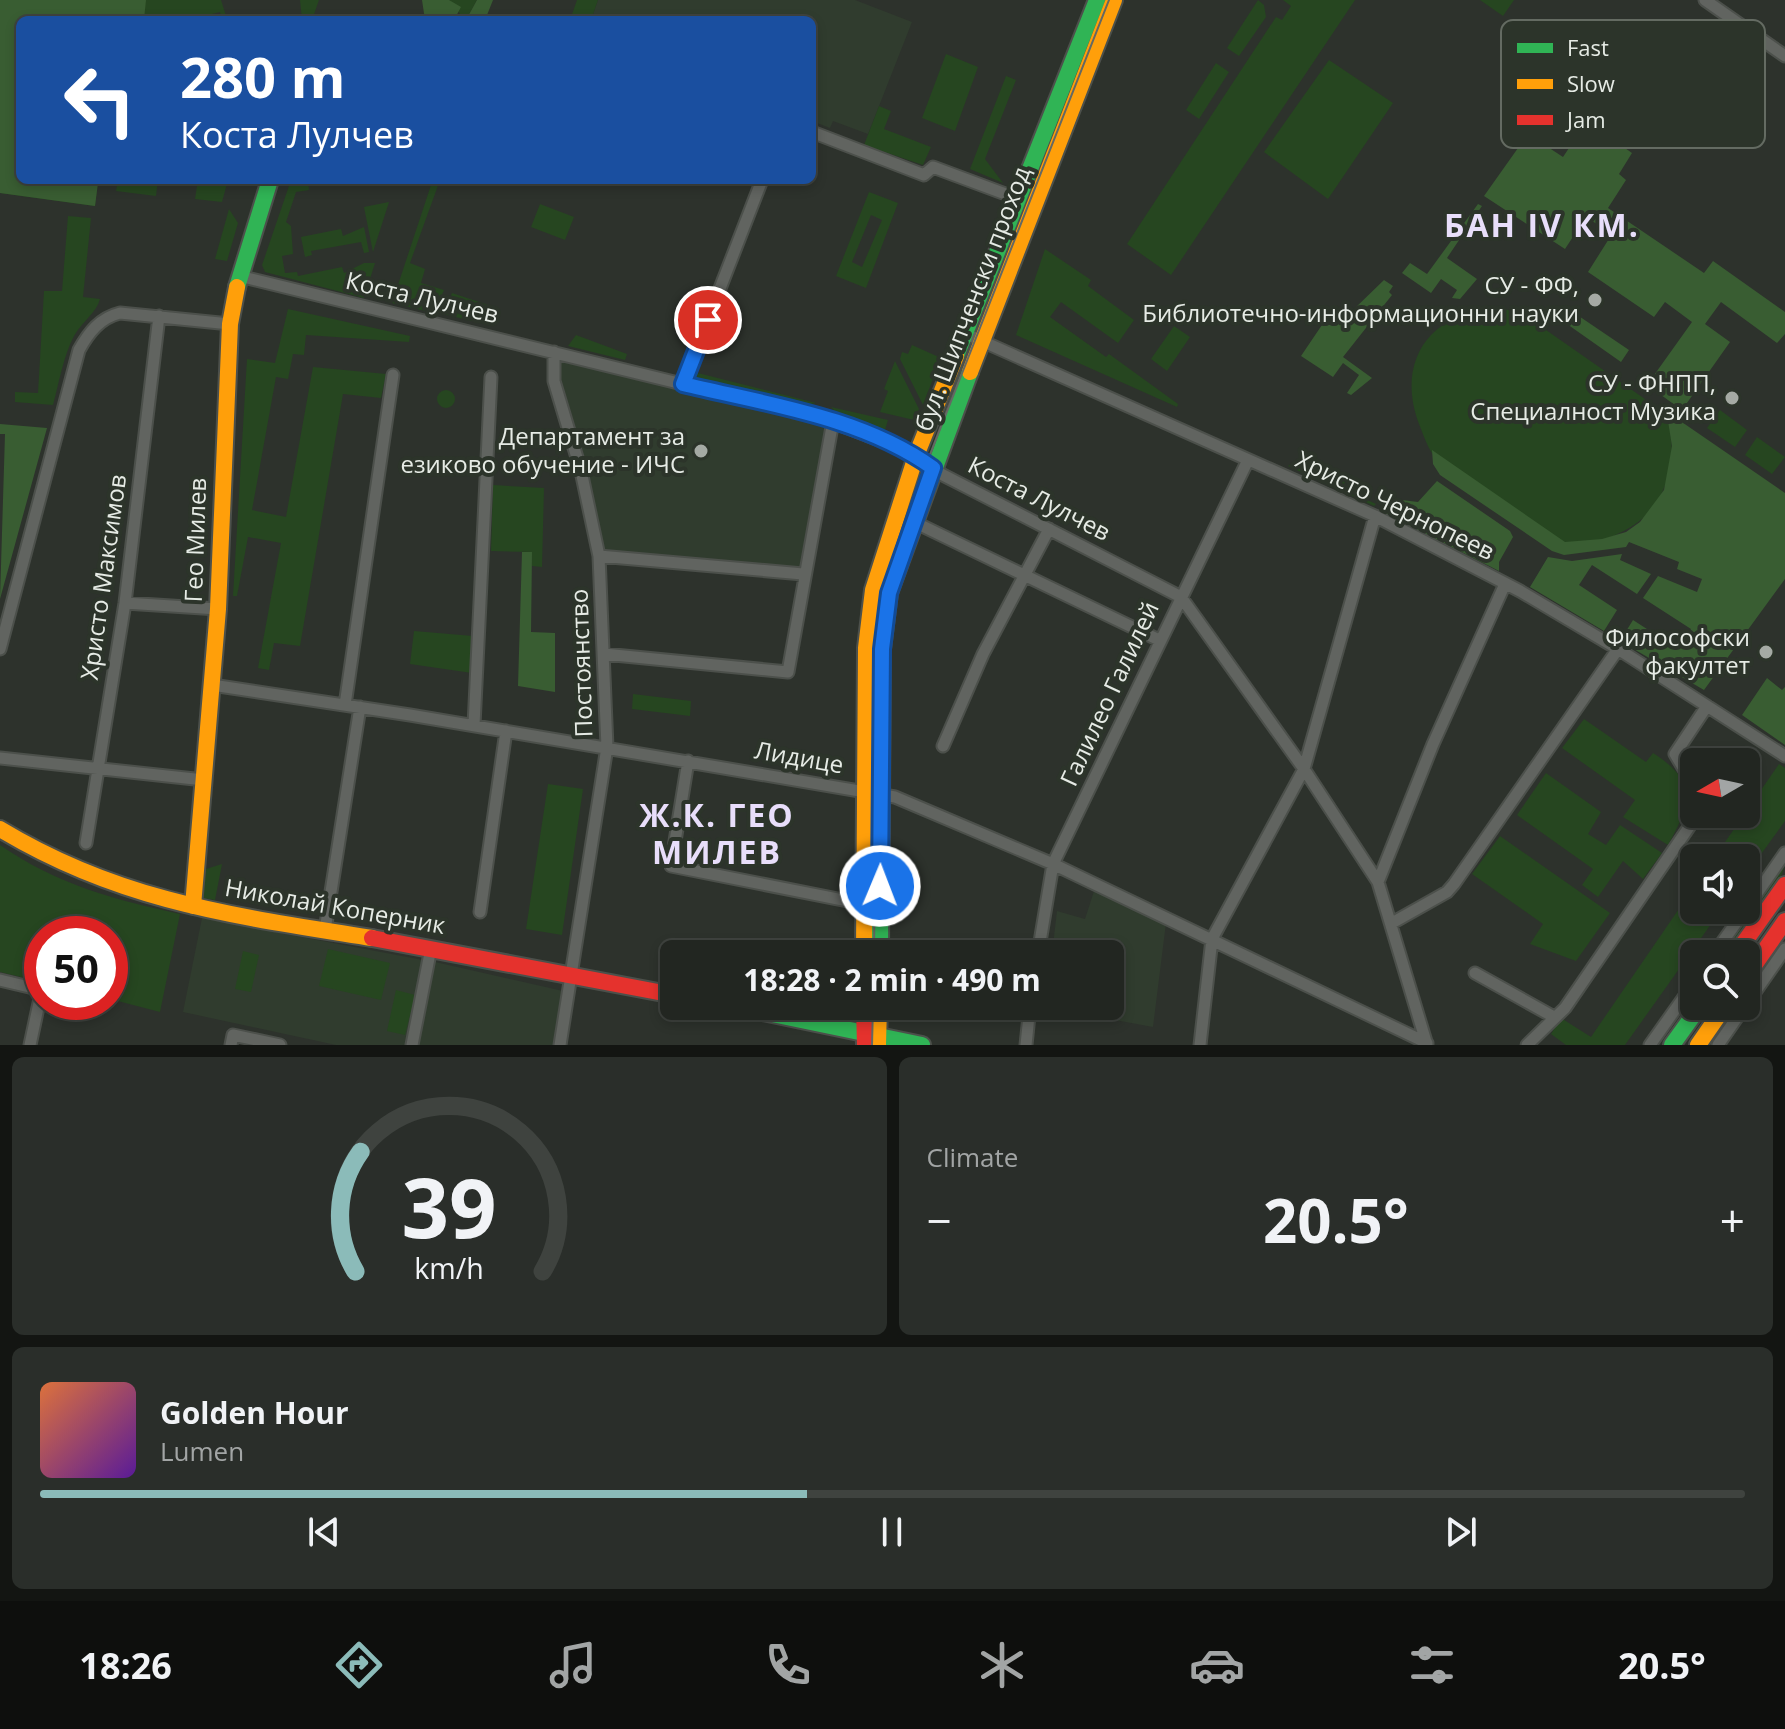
<!DOCTYPE html>
<html lang="en">
<head>
<meta charset="utf-8">
<style>
	:root { --surface:#222621; --page:#2a2e2a; --text:#f1f3f6; --muted:#a2a5a5; --line:#3f433f; --accent:#8bbbb9 }
	body { margin:0; font-family:"Open Sans",sans-serif; background:var(--page); color:var(--text); height:100vh; display:flex; flex-direction:column; font-size:30px; white-space:nowrap }
	* { box-sizing:border-box; margin:0 }
	p { font-size:26px; color:var(--muted) }
	.icon { flex:none; width:44px; height:44px; fill:none; stroke:currentColor; stroke-width:2; stroke-linecap:round; stroke-linejoin:round }
	.map { position:relative; height:1045px; overflow:hidden }
	.drawer { display:flex; flex-direction:column; gap:12px; padding:12px; background:#131512; flex:1 }
	.drawer>* { flex:none }
	.hud { position:absolute; left:16px; top:16px; width:800px; height:168px; border-radius:12px; box-shadow:0 4px 12px #0003,0 0 0 2px var(--line); background:#1a4fa0; color:#fff; overflow:hidden }
	.needle { width:52px; rotate:261deg }
	.controls { position:absolute; left:1680px; top:748px; display:grid; gap:16px }
	.controls a { display:grid; place-items:center; width:80px; height:80px; border-radius:12px; background:var(--surface); box-shadow:0 4px 12px #0003,0 0 0 2px var(--line); font-size:40px }
	.speed { position:absolute; left:24px; top:916px; display:flex; gap:16px; font-size:40px; font-weight:700; text-align:center }
	.speed>* { display:grid; place-content:center; width:104px; height:104px; border-radius:50%; background:var(--surface); box-shadow:0 4px 12px #0003,0 0 0 2px var(--line); line-height:1 }
	.speed .limit { border:12px solid #d22; background:#fff; color:#111 }
	.pin { position:absolute; display:grid; place-items:center; width:68px; height:68px; color:#fff; margin:-34px; border:4px solid #fff; border-radius:50%; box-shadow:0 2px 8px #0007 }
	.me { position:absolute; width:88px; margin:-44px; rotate:1deg; stroke-linejoin:round; filter:drop-shadow(0 0 6px #0008) }
	.turn { display:flex; align-items:center; gap:28px; height:168px; padding:0 32px; font-size:36px }
	.turn .icon { width:104px; height:104px; stroke-width:2.5 }
	.turn b { display:block; font-size:56px; line-height:68px }
	.big { font-size:60px; font-weight:700; line-height:1.1 }
	.drawer .card { flex:1; display:flex; flex-direction:column; justify-content:center; gap:12px; min-width:0; padding:0 28px; border-radius:12px; background:var(--page) }
	.drawer .dial { align-items:center; gap:0 }
	.dial svg { height:208px; overflow:visible; fill:none; stroke:var(--line); stroke-width:7; stroke-linecap:round; text-anchor:middle }
	.dial text { fill:var(--text); stroke:none }
	.song { display:flex; align-items:center; gap:24px }
	.cover { width:96px; height:96px; border-radius:12px; background:linear-gradient(135deg,hsl(20 70% 55%),hsl(270 70% 35%)) }
	.played { height:8px; border-radius:4px; background:linear-gradient(90deg,var(--accent) 45%,var(--line) 45%) }
	.keys { display:flex; justify-content:space-around; direction:ltr }
	.heat { display:flex; justify-content:space-between; align-items:center; font-size:44px; direction:ltr }
	.drawer .tiles { flex:1; display:grid; gap:12px; grid-template-columns:1fr 1fr }
	.card:last-child { grid-column:span 2 }
	.trip { position:absolute; left:660px; top:940px; width:464px; height:80px; border-radius:12px; background:var(--surface); box-shadow:0 4px 12px #0003,0 0 0 2px var(--line); font-weight:700; line-height:80px; text-align:center }
	.menu { display:flex; height:128px; justify-content:space-around; align-items:center; background:#0e0f0d; color:var(--muted) }
	.menu .icon { width:56px; height:56px }
	.menu .selected { color:var(--accent) }
	.menu b { font-size:36px; color:var(--text) }
	.map>svg:first-child { display:block }
	.built { fill:#303c2e }
	.green { fill:#264620; fill-rule:evenodd }
	.forest { fill:#395d32 }
	.lines { fill:none; stroke-linecap:round; stroke-linejoin:round }
	.street-casing { stroke:#4c504b; stroke-width:15 }
	.fast-casing { stroke:#4c504b; stroke-width:20 }
	.slow-casing { stroke:#4c504b; stroke-width:20 }
	.jam-casing { stroke:#4c504b; stroke-width:20 }
	.street { stroke:#616460; stroke-width:11 }
	.fast { stroke:#30b455; stroke-width:16 }
	.slow { stroke:#ff9f0a; stroke-width:16 }
	.jam { stroke:#e5322d; stroke-width:16 }
	.tram { stroke:#646863; stroke-width:2 }
	.route-casing { stroke:#114b97; stroke-width:20 }
	.route { stroke:#1a73e8; stroke-width:14 }
	.poi-dot { fill:#a5aaa4; stroke:#2c342a; stroke-width:3 }
	.labels { text-anchor:middle; stroke-width:8; stroke-linejoin:round; paint-order:stroke }
	.poi-label { font-size:24px; fill:#e6ebe5; stroke:#2c342a; text-anchor:end }
	.street-label { font-size:24px; fill:#e6ebe5; stroke:#2c342a }
	.district-label { font-size:32px; font-weight:bold; letter-spacing:2px; fill:#e8defa; stroke:#2c342a }
	.key { fill:#2c342a; stroke:#646b62; stroke-width:2 }
	.key-label { font-size:22px; fill:#e6ebe5 }
</style>
</head>
<body>
<div class="map">
<svg width="1785" height="1045" viewBox="0 0 1785 1045">
	<rect width="100%" height="100%" fill="#2d322c"/>
	<path class="built" d="M 598,0 L 855,0 L 912,22 L 868,134 L 833,121 L 830,128 L 812,121 L 812,20 L 591,20 Z
		M 554,352 L 833,421 L 803,574 L 599,556 L 562,408 Z
		M 1095,888 L 1166,923 L 1153,1027 L 1045,1007 L 1110,1006 L 1110,954 L 1052,954 L 1057,911 L 1085,919 Z
		M 202,918 L 423,960 L 407,1045 L 336,1045 L 183,1012 Z
		M 435,962 L 563,991 L 554,1045 L 418,1045 Z"/>
	<path class="green" d="M 0,0 L 221,0 L 227,19 L 222,20 L 220,12 L 212,14 L 213,20 L 117,16 L 116,20 L 20,20 L 20,180 L 98,180 L 95,206 L 0,193 Z
		M 300,0 L 319,0 L 312,20 L 302,20 Z
		M 449,0 L 477,0 L 466,20 L 454,20 L 460,14 Z
		M 577,0 L 598,0 L 591,20 L 570,20 Z
		M 1258,0 L 1264,5 L 1266,17 L 1239,56 L 1227,48 Z
		M 1283,0 L 1355,0 L 1171,275 L 1127,244 L 1276,17 L 1282,20 L 1291,6 Z
		M 1480,0 L 1514,0 L 1503,16 Z
		M 946,54 L 978,67 L 955,131 L 922,118 Z
		M 1329,60 L 1393,103 L 1328,199 L 1264,152 Z
		M 1216,63 L 1229,72 L 1199,119 L 1186,110 Z
		M 1006,76 L 1016,80 L 985,159 L 1003,183 L 970,169 Z
		M 879,106 L 891,111 L 884,129 L 931,147 L 923,165 L 864,145 Z
		M 118,180 L 158,180 L 156,196 L 116,191 Z
		M 198,180 L 228,180 L 222,202 L 195,199 Z
		M 291,180 L 308,180 L 309,190 L 296,192 L 286,222 L 291,226 L 293,254 L 282,256 L 285,273 L 297,272 L 298,276 L 342,267 L 344,273 L 364,263 L 375,263 L 364,298 L 265,272 L 262,265 Z
		M 422,180 L 440,180 L 410,263 L 425,269 L 421,283 L 444,290 L 434,313 L 392,303 L 431,185 Z
		M 869,192 L 898,203 L 866,288 L 836,276 ZM 871,215 L 882,220 L 862,267 L 852,262 Z
		M 389,202 L 373,252 L 364,207 Z
		M 540,204 L 574,217 L 565,240 L 531,227 Z
		M 229,209 L 238,223 L 227,261 L 215,259 Z
		M 68,216 L 91,218 L 83,297 L 100,299 C 97,312 81,323 74,336 C 63,357 59,383 53,405 L 15,402 L 15,392 L 38,393 L 44,291 L 62,291 Z
		M 364,227 L 369,252 L 364,253 L 361,242 L 311,251 L 312,255 L 305,257 L 301,237 L 341,229 L 343,236 Z
		M 1045,249 L 1091,280 L 1088,286 L 1134,320 L 1118,343 L 1061,302 L 1050,317 L 1106,357 L 1109,354 L 1178,404 L 1177,407 L 1016,335 Z
		M 452,293 L 488,305 L 481,323 L 443,314 Z
		M 288,309 L 410,336 L 409,342 L 306,335 L 304,355 L 293,354 L 288,379 L 276,377 L 252,510 L 286,517 L 313,367 L 386,374 L 381,398 L 343,394 L 300,646 L 274,643 L 269,670 L 258,668 L 281,543 L 248,537 L 237,596 L 233,596 L 247,359 L 275,363 Z
		M 1487,309 L 1505,309 L 1526,316 L 1665,413 C 1677,443 1673,480 1654,506 C 1637,531 1586,553 1556,540 C 1532,530 1508,507 1486,492 C 1470,481 1448,471 1435,457 C 1428,449 1423,434 1419,424 C 1397,366 1425,317 1487,309 Z
		M 1174,326 L 1190,337 L 1167,371 L 1151,359 Z
		M 576,335 L 627,354 L 625,360 L 568,346 Z
		M 912,345 L 941,358 L 923,405 L 900,359 L 902,352 L 908,354 Z
		M 895,361 L 919,409 L 914,420 L 880,412 L 888,391 L 884,389 Z
		M 694,372 L 816,403 L 797,407 L 698,383 Z
		M437 399a9 9 0 1 1 18 0a9 9 0 1 1-18 0Z
		M 831,407 L 888,420 L 885,430 L 843,420 Z
		M 1720,410 L 1747,430 L 1735,447 L 1707,428 Z
		M 1757,437 L 1785,457 L 1772,474 L 1745,455 Z
		M 1300,458 L 1346,481 L 1342,488 L 1376,504 L 1374,506 L 1288,466 Z
		M 493,485 L 544,488 L 542,567 L 532,566 L 532,552 L 491,551 Z
		M 414,631 L 473,636 L 472,673 L 410,664 Z
		M 633,694 L 691,701 L 690,716 L 632,709 Z
		M 1584,719 L 1646,762 L 1653,753 C 1698,782 1692,802 1668,845 L 1623,817 L 1635,800 L 1562,748 Z
		M 1779,764 L 1785,768 L 1785,821 L 1746,875 L 1746,858 L 1714,858 Z
		M 1546,773 L 1601,812 L 1588,834 L 1606,845 L 1620,825 L 1662,853 L 1643,879 L 1623,861 L 1598,897 L 1582,885 L 1593,869 L 1517,815 Z
		M 548,784 L 583,789 L 562,935 L 526,929 Z
		M 1500,836 L 1610,913 L 1576,961 L 1530,944 L 1543,924 L 1472,874 Z
		M 0,845 C 56,884 115,900 180,914 L 160,1012 L 110,999 L 110,934 L 42,934 L 42,982 L 0,972 Z
		M 1785,860 C 1785,885 1742,932 1727,954 L 1719,954 Z
		M 222,864 L 215,900 L 203,898 L 206,869 Z
		M 1694,887 L 1694,910 L 1721,910 L 1625,1045 L 1566,1045 L 1551,1034 L 1561,1018 L 1591,1037 Z
		M 328,949 L 390,963 L 381,1000 L 319,986 Z
		M 243,951 L 259,955 L 251,992 L 235,989 Z
		M 396,990 L 415,995 L 405,1035 L 387,1031 Z"/>
	<path class="forest" d="M 0,0 L 146,0 L 144,19 L 117,16 L 116,20 L 20,20 L 20,180 L 98,183 L 95,206 L 0,193 Z
		M 422,0 L 449,0 L 461,7 L 454,20 L 425,20 Z
		M 477,0 L 493,0 L 485,20 L 466,20 Z
		M 1587,121 L 1632,153 L 1619,174 L 1626,180 L 1608,208 L 1704,273 L 1713,261 L 1785,312 L 1785,334 L 1777,343 L 1721,302 L 1705,324 L 1730,342 L 1682,410 L 1647,385 L 1692,322 L 1665,302 L 1654,317 L 1588,272 L 1612,234 L 1586,217 L 1565,249 L 1484,196 L 1528,134 L 1563,157 Z
		M 1478,204 L 1482,206 L 1447,258 L 1477,279 L 1460,299 L 1452,298 L 1457,290 L 1441,279 L 1431,293 L 1402,273 L 1410,263 L 1427,274 Z
		M 1384,280 L 1393,286 L 1389,292 L 1392,295 L 1343,357 L 1372,378 L 1351,395 L 1347,393 L 1359,375 L 1343,363 L 1333,377 L 1301,356 L 1326,319 L 1330,321 L 1338,310 L 1353,310 Z
		M 1564,306 L 1629,350 L 1621,362 L 1557,317 Z
		M 1660,407 L 1785,493 L 1785,579 L 1704,690 L 1620,641 L 1633,620 L 1678,649 L 1691,629 L 1643,598 L 1658,576 L 1697,592 L 1702,579 L 1677,569 L 1679,562 L 1629,542 L 1626,547 L 1564,555 L 1552,551 L 1440,475 L 1433,464 L 1432,450 L 1565,542 L 1602,539 L 1626,532 L 1640,522 L 1664,490 L 1672,446 L 1668,421 Z
		M 0,424 L 47,428 L 0,599 L 5,434 L 0,434 Z
		M 1437,481 L 1510,531 L 1513,537 L 1499,562 L 1499,571 L 1385,513 L 1402,500 L 1418,502 Z
		M 522,552 L 532,552 L 531,632 L 555,633 L 555,692 L 518,686 Z
		M 1622,554 L 1620,560 L 1651,574 L 1637,594 L 1592,565 L 1579,585 L 1617,610 L 1604,631 L 1530,587 L 1548,557 L 1572,561 Z
		M 1767,678 L 1782,690 L 1785,687 L 1785,745 L 1742,715 Z"/>
	<g class="lines">
		<defs>
			<path id="street" d="M 1705,0 L 1785,56
				M 812,132 L 924,175 L 933,167 L 1019,199
				M 239,276 L 822,418 L 908,451 L 943,475 L 1181,597 L 1304,769 L 1378,882 L 1427,1045
				M 966,334 L 1375,516 L 1520,591 L 1618,649 L 1785,756
				M 554,352 L 554,381 L 581,471 L 599,556 L 607,747 L 560,1045
				M 683,384 L 762,180
				M 912,521 L 1159,640
				M 599,556 L 803,574
				M 125,603 L 218,609
				M 0,649 L 79,350 C 89,332 100,318 120,313 L 230,324
				M 604,654 L 788,672 L 833,421
				M 212,685 L 410,715 L 895,797 L 1053,864 L 1427,1043
				M 345,705 L 393,375
				M 474,725 L 491,377
				M 943,746 L 983,654 L 1049,529
				M 0,758 L 204,780
				M 688,761 L 671,866 L 868,905
				M 1694,786 L 1675,754 L 1707,706
				M 86,843 L 125,603 L 159,316
				M 1378,882 L 1433,744 L 1505,584
				M 1746,909 L 1785,853
				M 480,912 L 506,731
				M 1392,923 L 1447,892 L 1454,884 L 1618,649
				M 325,930 L 360,707
				M 1038,954 L 1053,864 L 1248,460
				M 1714,954 L 1745,910
				M 1475,973 L 1554,1017
				M 0,980 L 42,990
				M 1746,1005 L 1785,949
				M 30,1045 L 42,989
				M 231,1045 L 233,1035 L 280,1045
				M 412,1045 L 431,948
				M 1026,1045 L 1030,1006
				M 1200,1045 L 1212,939 L 1304,769 L 1375,516
				M 1527,1045 L 1565,1008 L 1698,814
				M 1650,1045 L 1694,983
				M 1718,1045 L 1745,1006"/>
			<path id="fast" d="M 237,287 L 270,180
				M 956,356 L 1097,0
				M 880,954 L 882,649 L 889,593 L 970,372
				M 734,1006 L 922,1045
				M 1672,1045 L 1700,1006"/>
			<path id="slow" d="M 970,372 L 1114,0
				M 0,829 C 121,902 235,916 372,938
				M 193,906 L 218,609 L 230,324 L 237,287
				M 864,954 L 866,648 L 873,590 L 916,456 L 956,356
				M 878,1044 L 879,1006
				M 1698,1045 L 1725,1006"/>
			<path id="jam" d="M 372,938 L 674,995
				M 1736,954 L 1785,885
				M 1746,977 L 1785,921
				M 864,1006 L 865,1045"/>
		</defs>
		<use href="#street" class="street-casing"/>
		<use href="#fast" class="fast-casing"/>
		<use href="#slow" class="slow-casing"/>
		<use href="#jam" class="jam-casing"/>
		<use href="#street" class="street"/>
		<use href="#fast" class="fast"/>
		<use href="#slow" class="slow"/>
		<use href="#jam" class="jam"/>
		<path class="tram" d="M 874,954 L 877,649 L 884,592 L 922,475 L 1109,0
			M 872,1045 L 873,1006"/>
	</g>
	<g class="lines">
		<defs>
			<path id="route" d="M 708,320 L 683,384 C 766,404 862,417 933,468 L 889,593 L 882,649 L 880,886"/>
		</defs>
		<use href="#route" class="route-casing"/>
		<use href="#route" class="route"/>
	</g>
	<g class="poi-dot">
		<circle cx="1595" cy="300" r="8"/>
		<circle cx="1732" cy="398" r="8"/>
		<circle cx="701" cy="451" r="8"/>
		<circle cx="1766" cy="652" r="8"/>
	</g>
	<g class="labels">
		<g class="poi-label">
			<text x="1579" y="294">СУ - ФФ,<tspan x="1579" dy="28">Библиотечно-информационни науки</tspan></text>
			<text x="1716" y="392">СУ - ФНПП,<tspan x="1716" dy="28">Специалност Музика</tspan></text>
			<text x="685" y="445">Департамент за<tspan x="685" dy="28">езиково обучение - ИЧС</tspan></text>
			<text x="1750" y="646">Философски<tspan x="1750" dy="28">факултет</tspan></text>
		</g>
		<g class="street-label">
			<text transform="translate(422 298) rotate(13)" y="8">Коста Лулчев</text>
			<text transform="translate(973 299) rotate(-69)" y="8">бул. Шипченски проход</text>
			<text transform="translate(1039 499) rotate(27)" y="8">Коста Лулчев</text>
			<text transform="translate(1395 506) rotate(26)" y="8">Христо Чернопеев</text>
			<text transform="translate(196 540) rotate(-88)" y="8">Гео Милев</text>
			<text transform="translate(104 577) rotate(-82)" y="8">Христо Максимов</text>
			<text transform="translate(582 663) rotate(-92)" y="8">Постоянство</text>
			<text transform="translate(1110 694) rotate(-65)" y="8">Галилео Галилей</text>
			<text transform="translate(799 758) rotate(10)" y="8">Лидице</text>
			<text transform="translate(335 907) rotate(10)" y="8">Николай Коперник</text>
		</g>
		<g class="district-label">
			<text x="1542" y="237">БАН IV КМ.</text>
			<text x="717" y="827">Ж.К. ГЕО<tspan x="717" dy="37">МИЛЕВ</tspan></text>
		</g>
	</g>
	<rect x="1501" y="20" width="264" height="128" rx="12" class="key"/>
	<rect x="1517" y="43" width="36" height="10" fill="#30b455"/>
	<rect x="1517" y="79" width="36" height="10" fill="#ff9f0a"/>
	<rect x="1517" y="115" width="36" height="10" fill="#e5322d"/>
	<g class="key-label">
		<text x="1567" y="56">Fast</text>
		<text x="1567" y="92">Slow</text>
		<text x="1567" y="128">Jam</text>
	</g>
</svg>
<div class="controls">
<a><svg class="needle" viewBox="-14 -14 28 28"><path d="M0-13l5 13h-10z" fill="#e53935"/><path d="M0 13l5-13h-10z" fill="#a2a5a5"/></svg></a>
<a><svg class="icon" aria-label="sound" viewBox="0 0 24 24"><path d="M4 9h4l5-4v14l-5-4H4zM17 9q2 3 0 6"/></svg></a>
<a><svg class="icon" aria-label="search" viewBox="0 0 24 24"><circle cx="10" cy="10" r="6"/><path d="M15 15l6 6"/></svg></a>
</div>
<div class="speed"><div class="limit">50</div></div>
<div class="pin" style="left:708px;top:320px;background:#d93025"><svg class="icon" aria-label="arrive" viewBox="0 0 24 24"><path d="M6 21V4h12l-3 4 3 4H6"/></svg></div>
<svg class="me" style="left:880px;top:886px" viewBox="-20 -20 40 40"><circle r="17" fill="#1a73e8" stroke="#fff" stroke-width="3"/><path d="M0-11L8 9 0 5-8 9z" fill="#fff"/></svg>
<div class="trip">18:28 · 2 min · 490 m</div>
<div class="hud">
<div class="turn"><svg class="icon" aria-label="left" viewBox="0 0 24 24"><path d="M17 20v-9H6M10 6l-5 5 5 5"/></svg><div><b>280 m</b>Коста Лулчев</div></div>
</div>
</div>
<section class="drawer">
<div class="tiles">
<div class="card dial"><svg viewBox="0 0 100 80">
<path d="M14 69A42 42 0 1 1 86 69"/>
<path d="M14 69A42 42 0 0 1 16 23" stroke="#8bbbb9"/>
<text x="50" y="56" font-size="32" font-weight="700">39</text>
<text x="50" y="72" font-size="11">km/h</text>
</svg></div>
<div class="card"><p>Climate</p>
<div class="heat"><a>−</a><b class="big">20.5°</b><a>+</a></div>
</div>
<div class="card">
<div class="song"><i class="cover"></i><div><b>Golden Hour</b><p>Lumen</p></div></div>
<div class="played"></div>
<div class="keys"><svg class="icon" aria-label="previous" viewBox="0 0 24 24"><path d="M18 5L8 12l10 7zM5 5v14"/></svg><svg class="icon" aria-label="pause" viewBox="0 0 24 24"><path d="M8 5v14M16 5v14"/></svg><svg class="icon" aria-label="next" viewBox="0 0 24 24"><path d="M6 5l10 7-10 7zM19 5v14"/></svg></div>
</div>
</div>
</section>
<nav class="menu">
<b>18:26</b>
<svg class="icon selected" aria-label="directions" viewBox="0 0 24 24"><path d="M12 3l9 9-9 9-9-9zM9 14v-3h6M13 9l2 2-2 2"/></svg>
<svg class="icon" aria-label="music" viewBox="0 0 24 24"><path d="M9 18V5l10-2v13"/><circle cx="6" cy="18" r="3"/><circle cx="16" cy="16" r="3"/></svg>
<svg class="icon" aria-label="phone" viewBox="0 0 24 24"><path d="M5 4h4l2 5-3 2q2 4 5 5l2-3 5 2v4C11 20 4 13 5 4z"/></svg>
<svg class="icon" aria-label="climate" viewBox="0 0 24 24"><path d="M12 3v18M4 7l16 10M4 17L20 7"/></svg>
<svg class="icon" aria-label="car" viewBox="0 0 24 24"><path d="M5 17H2v-5l4-1 3-4h7l3 4 3 1v5h-3M9 17h6M6 11h13"/><circle cx="7" cy="17" r="2"/><circle cx="17" cy="17" r="2"/></svg>
<svg class="icon" aria-label="filters" viewBox="0 0 24 24"><path d="M4 7h16M4 17h16"/><circle cx="9" cy="7" r="2"/><circle cx="15" cy="17" r="2"/></svg>
<b>20.5°</b>
</nav>
</body>
</html>
